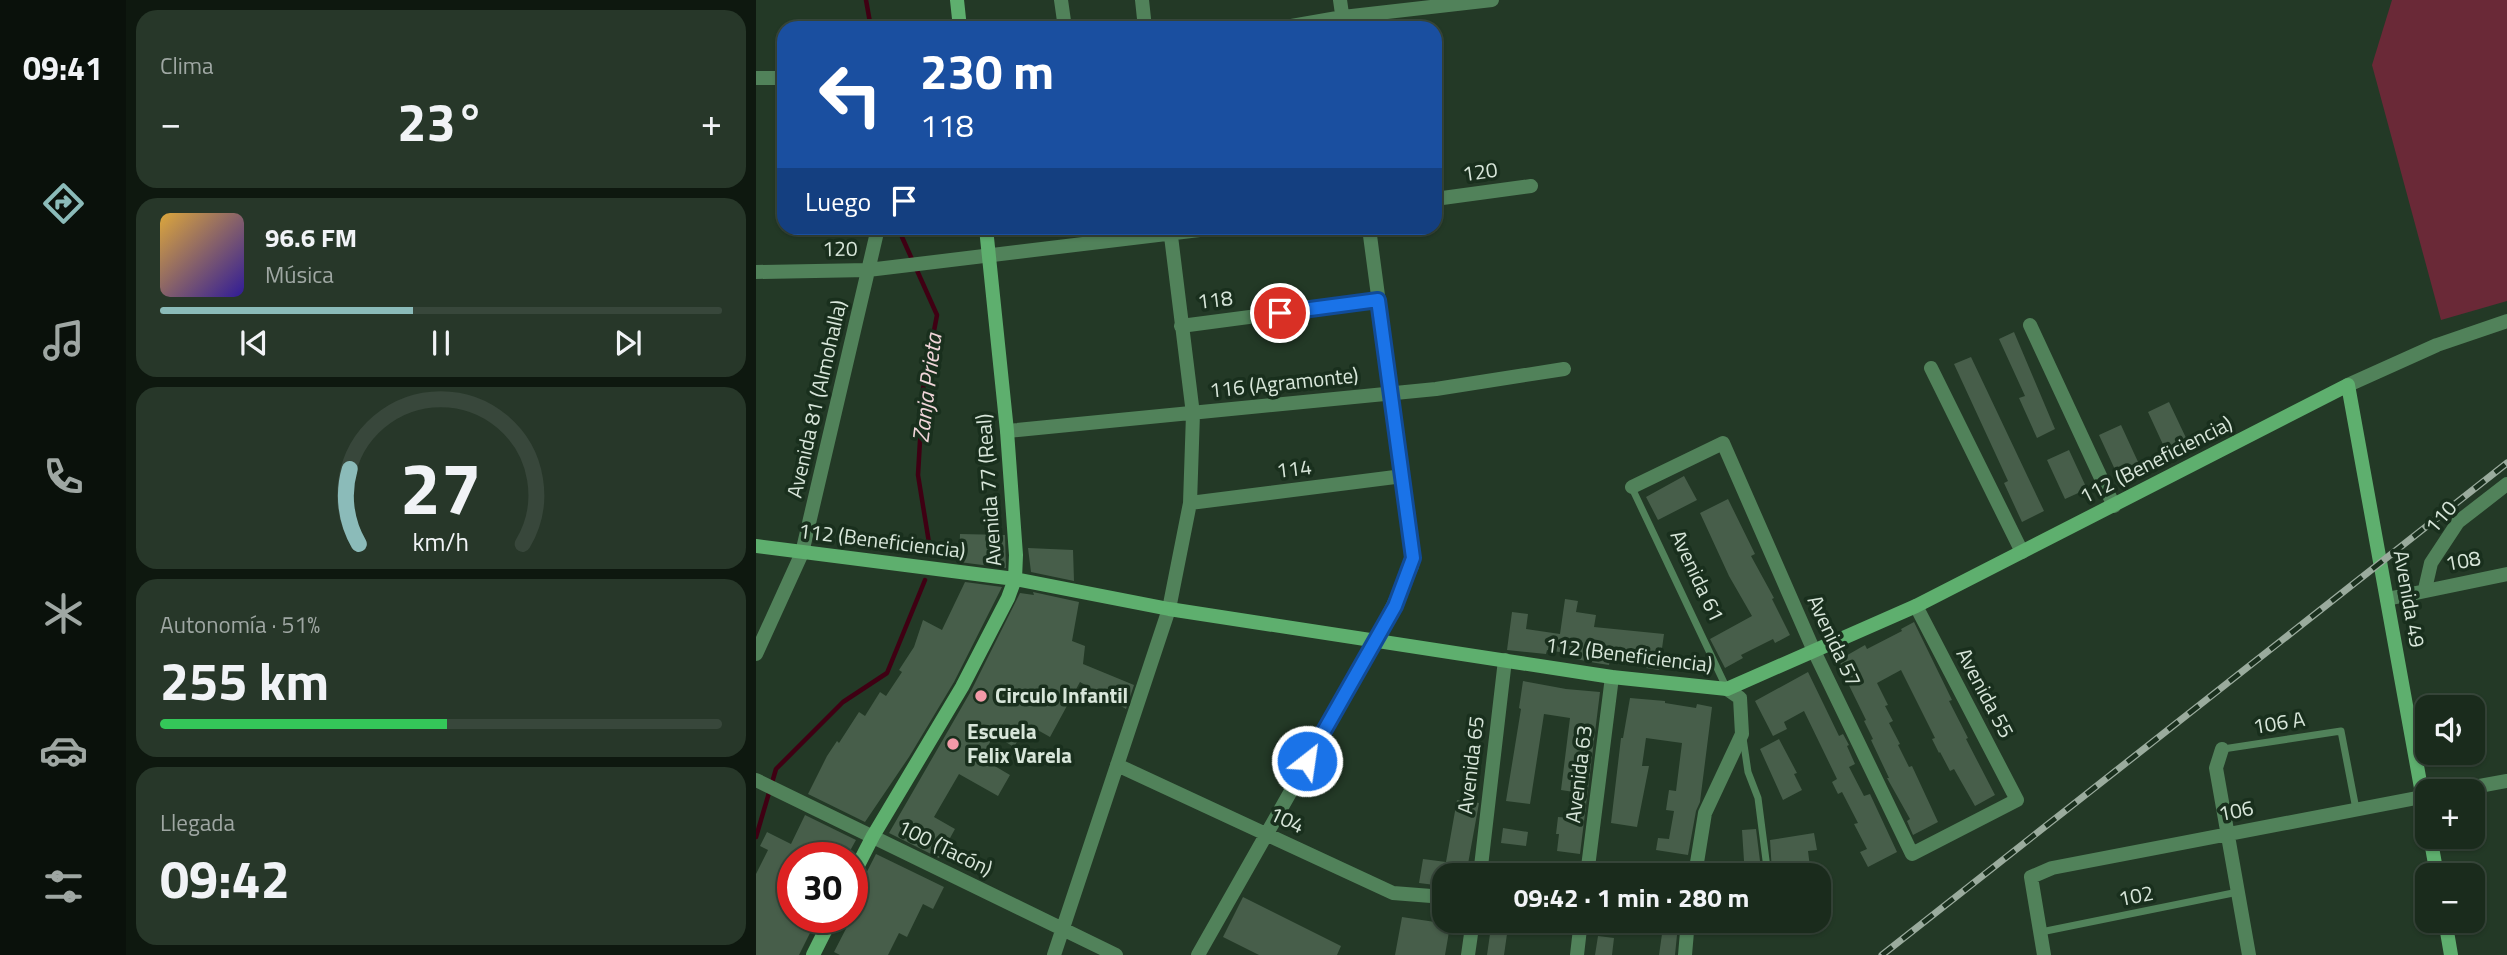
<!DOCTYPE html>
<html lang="es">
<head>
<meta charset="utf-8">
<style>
	:root { --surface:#1a2b1c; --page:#273729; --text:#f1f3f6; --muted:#9fa7a3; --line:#38473b; --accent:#8bbbb9 }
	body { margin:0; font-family:"Titillium Web",sans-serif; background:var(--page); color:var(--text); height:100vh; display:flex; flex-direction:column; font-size:26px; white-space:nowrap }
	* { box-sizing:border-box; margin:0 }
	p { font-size:23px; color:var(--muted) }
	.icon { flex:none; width:38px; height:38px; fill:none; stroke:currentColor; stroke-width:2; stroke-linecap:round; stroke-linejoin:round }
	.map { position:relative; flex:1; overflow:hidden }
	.panel { display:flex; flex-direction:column; gap:10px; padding:10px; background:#0e180f; width:630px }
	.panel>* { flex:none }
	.top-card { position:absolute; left:21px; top:21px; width:665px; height:214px; border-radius:21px; box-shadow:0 2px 5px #0004,0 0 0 2px var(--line); background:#1a4fa0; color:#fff; overflow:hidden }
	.controls { position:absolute; left:1659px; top:695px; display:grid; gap:14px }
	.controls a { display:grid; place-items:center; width:70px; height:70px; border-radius:14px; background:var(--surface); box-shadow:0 2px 5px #0004,0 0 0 2px var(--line); font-size:35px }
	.speed { position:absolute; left:21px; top:842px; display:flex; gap:14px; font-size:35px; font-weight:700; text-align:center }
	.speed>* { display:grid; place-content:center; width:91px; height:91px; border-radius:50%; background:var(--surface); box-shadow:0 2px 5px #0004,0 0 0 2px var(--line); line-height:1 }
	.speed .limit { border:10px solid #d22; background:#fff; color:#111 }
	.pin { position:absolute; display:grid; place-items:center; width:60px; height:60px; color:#fff; margin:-30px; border:4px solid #fff; border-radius:50%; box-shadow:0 2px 7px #0007 }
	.me { position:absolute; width:77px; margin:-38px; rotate:30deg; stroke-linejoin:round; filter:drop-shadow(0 0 5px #0008) }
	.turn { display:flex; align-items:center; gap:24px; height:147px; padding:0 28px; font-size:32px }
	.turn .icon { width:91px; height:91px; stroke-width:2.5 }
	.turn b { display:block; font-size:49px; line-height:60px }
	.then { display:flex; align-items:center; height:66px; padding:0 28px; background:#0003; gap:14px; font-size:26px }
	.big { font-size:52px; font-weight:700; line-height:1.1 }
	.panel .widget { flex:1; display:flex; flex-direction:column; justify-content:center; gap:10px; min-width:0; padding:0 24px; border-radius:21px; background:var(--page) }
	.panel .dial { align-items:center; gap:0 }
	.dial svg { height:182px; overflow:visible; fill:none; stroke:var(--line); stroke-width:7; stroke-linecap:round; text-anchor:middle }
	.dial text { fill:var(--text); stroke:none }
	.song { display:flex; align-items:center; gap:21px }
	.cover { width:84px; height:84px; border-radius:10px; background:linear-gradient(135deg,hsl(40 70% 55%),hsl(250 70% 35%)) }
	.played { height:7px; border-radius:4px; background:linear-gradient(90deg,var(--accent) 45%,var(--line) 45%) }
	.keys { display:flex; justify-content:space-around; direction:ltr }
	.heat { display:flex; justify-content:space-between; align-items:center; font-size:38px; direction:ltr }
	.charge { height:10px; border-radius:5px; background:linear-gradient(90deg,#34c759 51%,var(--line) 0) }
	.trip { position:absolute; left:676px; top:863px; width:399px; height:70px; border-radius:21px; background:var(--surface); box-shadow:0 2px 5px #0004,0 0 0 2px var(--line); font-weight:700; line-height:70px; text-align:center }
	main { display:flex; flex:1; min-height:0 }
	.tab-bar { display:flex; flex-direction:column; width:126px; justify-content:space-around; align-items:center; background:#0a110b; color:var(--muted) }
	.tab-bar .icon { width:49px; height:49px }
	.tab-bar .active { color:var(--accent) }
	.tab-bar b { font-size:32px; color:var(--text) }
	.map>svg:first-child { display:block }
	.green { fill:#6a2937 }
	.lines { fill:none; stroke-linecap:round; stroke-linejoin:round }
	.stream { stroke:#3f0013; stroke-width:4.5 }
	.building { fill:#475e4a }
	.lane { stroke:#51825a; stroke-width:7 }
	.street { stroke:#51825a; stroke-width:14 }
	.secondary { stroke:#5eaf6e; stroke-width:14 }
	.rail-casing { stroke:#9aab9d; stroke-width:7 }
	.rail { stroke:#192f1d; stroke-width:4.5; stroke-dasharray:13; stroke-linecap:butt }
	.route-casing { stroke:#114b97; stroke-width:18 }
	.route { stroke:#1a73e8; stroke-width:12 }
	.poi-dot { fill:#f39aa8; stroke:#192f1d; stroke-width:2.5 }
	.labels { text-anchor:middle; stroke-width:7; stroke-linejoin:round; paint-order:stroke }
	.street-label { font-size:21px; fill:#d8e6da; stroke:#192f1d }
	.poi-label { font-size:21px; font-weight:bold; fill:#d8e6da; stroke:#192f1d; text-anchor:start }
	.water-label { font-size:23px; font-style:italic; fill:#f2d6da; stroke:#192f1d }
</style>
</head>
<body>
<main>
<nav class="tab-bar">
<b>09:41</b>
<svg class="icon active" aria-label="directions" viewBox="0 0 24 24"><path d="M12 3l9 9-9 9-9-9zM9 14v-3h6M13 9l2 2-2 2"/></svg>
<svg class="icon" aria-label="music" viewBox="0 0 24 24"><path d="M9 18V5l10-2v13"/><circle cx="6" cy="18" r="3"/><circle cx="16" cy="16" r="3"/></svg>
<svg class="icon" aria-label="phone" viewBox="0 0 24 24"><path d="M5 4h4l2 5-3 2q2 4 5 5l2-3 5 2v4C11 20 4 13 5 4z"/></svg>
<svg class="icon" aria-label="climate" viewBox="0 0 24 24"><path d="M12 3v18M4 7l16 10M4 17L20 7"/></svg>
<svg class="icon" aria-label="car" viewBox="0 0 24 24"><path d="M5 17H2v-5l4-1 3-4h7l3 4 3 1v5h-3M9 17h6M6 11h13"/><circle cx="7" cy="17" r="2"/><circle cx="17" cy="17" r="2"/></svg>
<svg class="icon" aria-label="filters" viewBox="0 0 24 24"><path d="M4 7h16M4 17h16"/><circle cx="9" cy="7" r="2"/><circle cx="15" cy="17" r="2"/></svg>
</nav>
<section class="panel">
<div class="widget"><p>Clima</p>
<div class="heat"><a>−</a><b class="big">23°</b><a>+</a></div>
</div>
<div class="widget">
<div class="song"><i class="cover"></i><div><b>96.6 FM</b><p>Música</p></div></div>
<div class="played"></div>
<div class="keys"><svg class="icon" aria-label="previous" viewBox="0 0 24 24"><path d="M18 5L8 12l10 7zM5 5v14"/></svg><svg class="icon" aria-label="pause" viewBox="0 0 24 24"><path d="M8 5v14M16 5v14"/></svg><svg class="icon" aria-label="next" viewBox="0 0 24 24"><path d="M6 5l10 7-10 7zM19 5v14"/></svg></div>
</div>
<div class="widget dial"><svg viewBox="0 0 100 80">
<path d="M14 69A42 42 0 1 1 86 69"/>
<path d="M14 69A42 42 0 0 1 10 36" stroke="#8bbbb9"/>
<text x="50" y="56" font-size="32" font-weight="700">27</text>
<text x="50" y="72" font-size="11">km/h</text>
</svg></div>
<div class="widget"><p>Autonomía · 51%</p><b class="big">255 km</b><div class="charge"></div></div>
<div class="widget"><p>Llegada</p><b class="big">09:42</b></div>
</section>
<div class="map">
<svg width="1751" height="955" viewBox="0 0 1751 955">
	<rect width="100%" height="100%" fill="#233926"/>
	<path class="green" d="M 1636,0 L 1751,0 L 1751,301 L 1685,320 L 1616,65 Z"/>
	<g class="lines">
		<path class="stream" d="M 110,0 L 115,28
			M 146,228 L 146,237 L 181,315 L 167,389 L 162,475 L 175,555
			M 0,837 L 20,769 L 87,702 L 131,673 L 169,580"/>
	</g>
	<path class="building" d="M 1258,332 L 1299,429 L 1281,438 L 1263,398 L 1269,396 L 1243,339 Z
		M 1215,357 L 1288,511 L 1266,522 L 1248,483 L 1252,481 L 1198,364 Z
		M 1413,402 L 1431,440 L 1410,451 L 1392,412 Z
		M 1365,425 L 1383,464 L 1361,474 L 1343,435 Z
		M 1313,450 L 1331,489 L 1309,499 L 1291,460 Z
		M 928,476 L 941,500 L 902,520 L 890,497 Z
		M 972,499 L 999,554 L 995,556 L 1018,598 L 1016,599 L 1034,635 L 1019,643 L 1017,639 L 985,655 L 987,658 L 969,668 L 954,639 L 996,616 L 973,576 L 944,513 Z
		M 204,534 L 249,535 L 250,568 L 203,562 Z
		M 272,548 L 317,550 L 318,581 L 275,572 Z
		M 209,582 L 246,587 L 198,682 L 153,757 L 109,822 L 52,794 L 71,756 L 81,741 L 83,743 L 103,712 L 109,716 L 124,692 L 130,696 L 146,672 L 143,670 L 158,647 L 167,620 L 186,630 Z
		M 277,592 L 323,602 L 316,641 L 329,646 L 327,664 L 378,685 L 370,709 L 324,682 L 294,737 L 271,724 L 258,747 L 238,735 L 225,758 L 254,775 L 242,796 L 203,774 L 178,817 L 199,829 L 183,858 L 133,833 L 215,691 L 264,593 L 278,595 Z
		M 809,599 L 822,601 L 820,612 L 840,615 L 838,627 L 908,634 L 903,670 L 890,668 L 891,665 L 854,660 L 853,665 L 840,663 L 815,658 L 816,654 L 791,650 L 790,654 L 751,650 L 756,612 L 772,614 L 770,629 L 804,634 Z
		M 1158,622 L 1196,700 L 1193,701 L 1212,738 L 1210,739 L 1239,795 L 1219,806 L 1198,769 L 1194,771 L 1184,752 L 1183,753 L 1176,739 L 1179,738 L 1145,670 L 1121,683 L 1132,705 L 1129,706 L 1137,721 L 1133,723 L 1144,744 L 1142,745 L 1153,767 L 1156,766 L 1182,822 L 1157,835 L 1151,821 L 1154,819 L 1131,778 L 1133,778 L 1115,740 L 1117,739 L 1108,721 L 1110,720 L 1081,661 L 1109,645 L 1111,649 L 1146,631 L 1145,629 Z
		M 1052,672 L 1083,736 L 1087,734 L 1093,745 L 1091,746 L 1099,764 L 1093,767 L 1108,796 L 1114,794 L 1141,852 L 1112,867 L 1104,852 L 1111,849 L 1098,824 L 1102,823 L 1086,792 L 1082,794 L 1076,782 L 1081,779 L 1048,711 L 1028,722 L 1031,729 L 1017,736 L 999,701 Z
		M 767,681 L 810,689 L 844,692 L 824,854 L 801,851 L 803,834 L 800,834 L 802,817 L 814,818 L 818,792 L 805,790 L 814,718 L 788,714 L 774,804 L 750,801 L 765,709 L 763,708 Z
		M 874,698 L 909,701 L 909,703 L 940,708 L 941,704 L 956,707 L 944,802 L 940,811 L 932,855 L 900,850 L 902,838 L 913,839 L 918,811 L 910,810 L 913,790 L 920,791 L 926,743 L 890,738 L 886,766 L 893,766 L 881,827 L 855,823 L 865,738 L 867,738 Z
		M 1023,739 L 1041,773 L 1038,774 L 1046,790 L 1027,800 L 1004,749 Z
		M 701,800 L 723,803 L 710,875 L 688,875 L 688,882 L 679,881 L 679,885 L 663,883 L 667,859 L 690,862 Z
		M 49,815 L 100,840 L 90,858 L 37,858 L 37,917 L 62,917 L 43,955 L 0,955 L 0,874 L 12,850 L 4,846 L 11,832 L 35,844 Z
		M 747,828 L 772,832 L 770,846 L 745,843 Z
		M 1000,829 L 1005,869 L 1008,873 L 987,875 L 985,862 L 988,861 L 986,830 Z
		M 1058,833 L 1061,850 L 1052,851 L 1055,875 L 1026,875 L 1025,870 L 1016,872 L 1014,840 Z
		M 120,854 L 188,887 L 177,909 L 167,904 L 151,937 L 143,933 L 132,955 L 84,955 L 78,952 L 96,917 L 96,901 Z
		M 487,897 L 585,946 L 581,955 L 503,955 L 467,937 Z
		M 646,917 L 679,922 L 695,920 L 689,955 L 639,955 Z
		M 736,920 L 753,920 L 748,955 L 731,955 Z
		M 906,934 L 921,935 L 919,955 L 903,955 Z
		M 842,936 L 858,938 L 856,955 L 839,955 Z"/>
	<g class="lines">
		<path class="lane" d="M 876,488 L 971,689
			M 987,738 L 992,772 L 1002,798 L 1011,868
			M 1467,749 L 1585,731 L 1600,809
			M 1285,932 L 1482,892"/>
		<path class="street" d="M 305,0 L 309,28
			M 386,0 L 389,28
			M 584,0 L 588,28
			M 524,28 L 587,17 L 736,0
			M 0,78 L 28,78
			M 679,199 L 775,186
			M 0,272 L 112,270 L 460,228
			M 1274,325 L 1358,506
			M 425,326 L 622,300
			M 1175,368 L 1266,552
			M 1592,385 L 1681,345 L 1751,321
			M 251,431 L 680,389 L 808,369
			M 876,487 L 967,443 L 1058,651 L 1156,854 L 1261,800 L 1160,606
			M 434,503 L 647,476
			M 1669,589 L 1675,563 L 1702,522 L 1751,484
			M 1631,599 L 1751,574
			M 0,654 L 46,553 L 122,228
			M 1466,749 L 1460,768 L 1493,955
			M 361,765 L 637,893 L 688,897
			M 0,780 L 360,955
			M 1696,791 L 1751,781
			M 724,875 L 749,660
			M 831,875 L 856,677
			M 939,875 L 949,813 L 986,734 L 984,698 L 971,689
			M 901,920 L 932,924
			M 298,955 L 413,609 L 434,503 L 437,414 L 414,228
			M 442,955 L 620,641 L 656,566 L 657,558 L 613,228
			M 712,955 L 717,920
			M 821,955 L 825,920
			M 929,955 L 932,920
			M 1288,955 L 1275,877 L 1296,868 L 1671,796"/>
		<path class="secondary" d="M 201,0 L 204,28
			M 0,546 L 259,579 L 413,609 L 856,677 L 971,689 L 1160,606 L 1592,385 L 1671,821
			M 1674,836 L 1681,875
			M 96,877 L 117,836 L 206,687 L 252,598 L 259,579 L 260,555 L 251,431 L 230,228
			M 1689,920 L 1695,955
			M 57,955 L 76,917"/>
		<defs>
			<path id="rail" d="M 1126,955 L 1751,463"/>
		</defs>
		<use href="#rail" class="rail-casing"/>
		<use href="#rail" class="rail"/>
	</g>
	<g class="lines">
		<defs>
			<path id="route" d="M 524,313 L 622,300 L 657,558 L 639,606 L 551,761"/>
		</defs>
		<use href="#route" class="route-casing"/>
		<use href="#route" class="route"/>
	</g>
	<g class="poi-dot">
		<circle cx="225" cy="696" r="7"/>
		<circle cx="197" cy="744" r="7"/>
	</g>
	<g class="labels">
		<g class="street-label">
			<text transform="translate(724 172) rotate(-8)" y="7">120</text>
			<text transform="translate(84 249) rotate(-1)" y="7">120</text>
			<text transform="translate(459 300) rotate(-7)" y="7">118</text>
			<text transform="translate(528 383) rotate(-6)" y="7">116 (Agramonte)</text>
			<text transform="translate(61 399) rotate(-77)" y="7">Avenida 81 (Almohalla)</text>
			<text transform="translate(1400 460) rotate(-27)" y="7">112 (Beneficiencia)</text>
			<text transform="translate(538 469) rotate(-7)" y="7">114</text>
			<text transform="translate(233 490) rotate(-94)" y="7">Avenida 77 (Real)</text>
			<text transform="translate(1685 517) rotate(-49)" y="7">110</text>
			<text transform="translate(126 541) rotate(7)" y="7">112 (Beneficiencia)</text>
			<text transform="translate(1707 561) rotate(-10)" y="7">108</text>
			<text transform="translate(941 576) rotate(65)" y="7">Avenida 61</text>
			<text transform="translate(1653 599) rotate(80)" y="7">Avenida 49</text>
			<text transform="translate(1078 641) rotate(65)" y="7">Avenida 57</text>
			<text transform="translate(873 655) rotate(7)" y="7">112 (Beneficiencia)</text>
			<text transform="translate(1229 693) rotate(62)" y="7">Avenida 55</text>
			<text transform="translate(1523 723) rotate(-9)" y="7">106 A</text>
			<text transform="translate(715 765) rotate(-83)" y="7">Avenida 65</text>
			<text transform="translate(823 774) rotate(-83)" y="7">Avenida 63</text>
			<text transform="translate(1480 811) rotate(-11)" y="7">106</text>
			<text transform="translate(531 820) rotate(25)" y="7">104</text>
			<text transform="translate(189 848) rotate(26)" y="7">100 (Tacón)</text>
			<text transform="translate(1380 896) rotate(-11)" y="7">102</text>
		</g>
		<g class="poi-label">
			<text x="239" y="703">Circulo Infantil</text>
			<text x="211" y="739">Escuela<tspan x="211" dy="24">Felix Varela</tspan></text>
		</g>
		<g class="water-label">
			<text transform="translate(171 388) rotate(-83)" y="8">Zanja Prieta</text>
		</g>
	</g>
</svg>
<div class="controls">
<a><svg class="icon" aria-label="sound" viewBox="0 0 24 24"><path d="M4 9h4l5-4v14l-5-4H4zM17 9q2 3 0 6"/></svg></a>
<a>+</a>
<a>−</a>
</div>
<div class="speed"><div class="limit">30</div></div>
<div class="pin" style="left:524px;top:313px;background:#d93025"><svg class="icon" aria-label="arrive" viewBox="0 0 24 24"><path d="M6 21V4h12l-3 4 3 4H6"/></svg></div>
<svg class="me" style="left:551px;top:761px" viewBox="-20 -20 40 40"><circle r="17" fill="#1a73e8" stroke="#fff" stroke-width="3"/><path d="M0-11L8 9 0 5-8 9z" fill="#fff"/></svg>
<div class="trip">09:42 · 1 min · 280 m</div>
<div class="top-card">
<div class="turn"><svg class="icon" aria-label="left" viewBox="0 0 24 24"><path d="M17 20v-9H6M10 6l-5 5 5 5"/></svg><div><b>230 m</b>118</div></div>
<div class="then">Luego<svg class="icon" aria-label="arrive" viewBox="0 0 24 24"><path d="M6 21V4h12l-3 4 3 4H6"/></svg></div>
</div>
</div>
</main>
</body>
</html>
